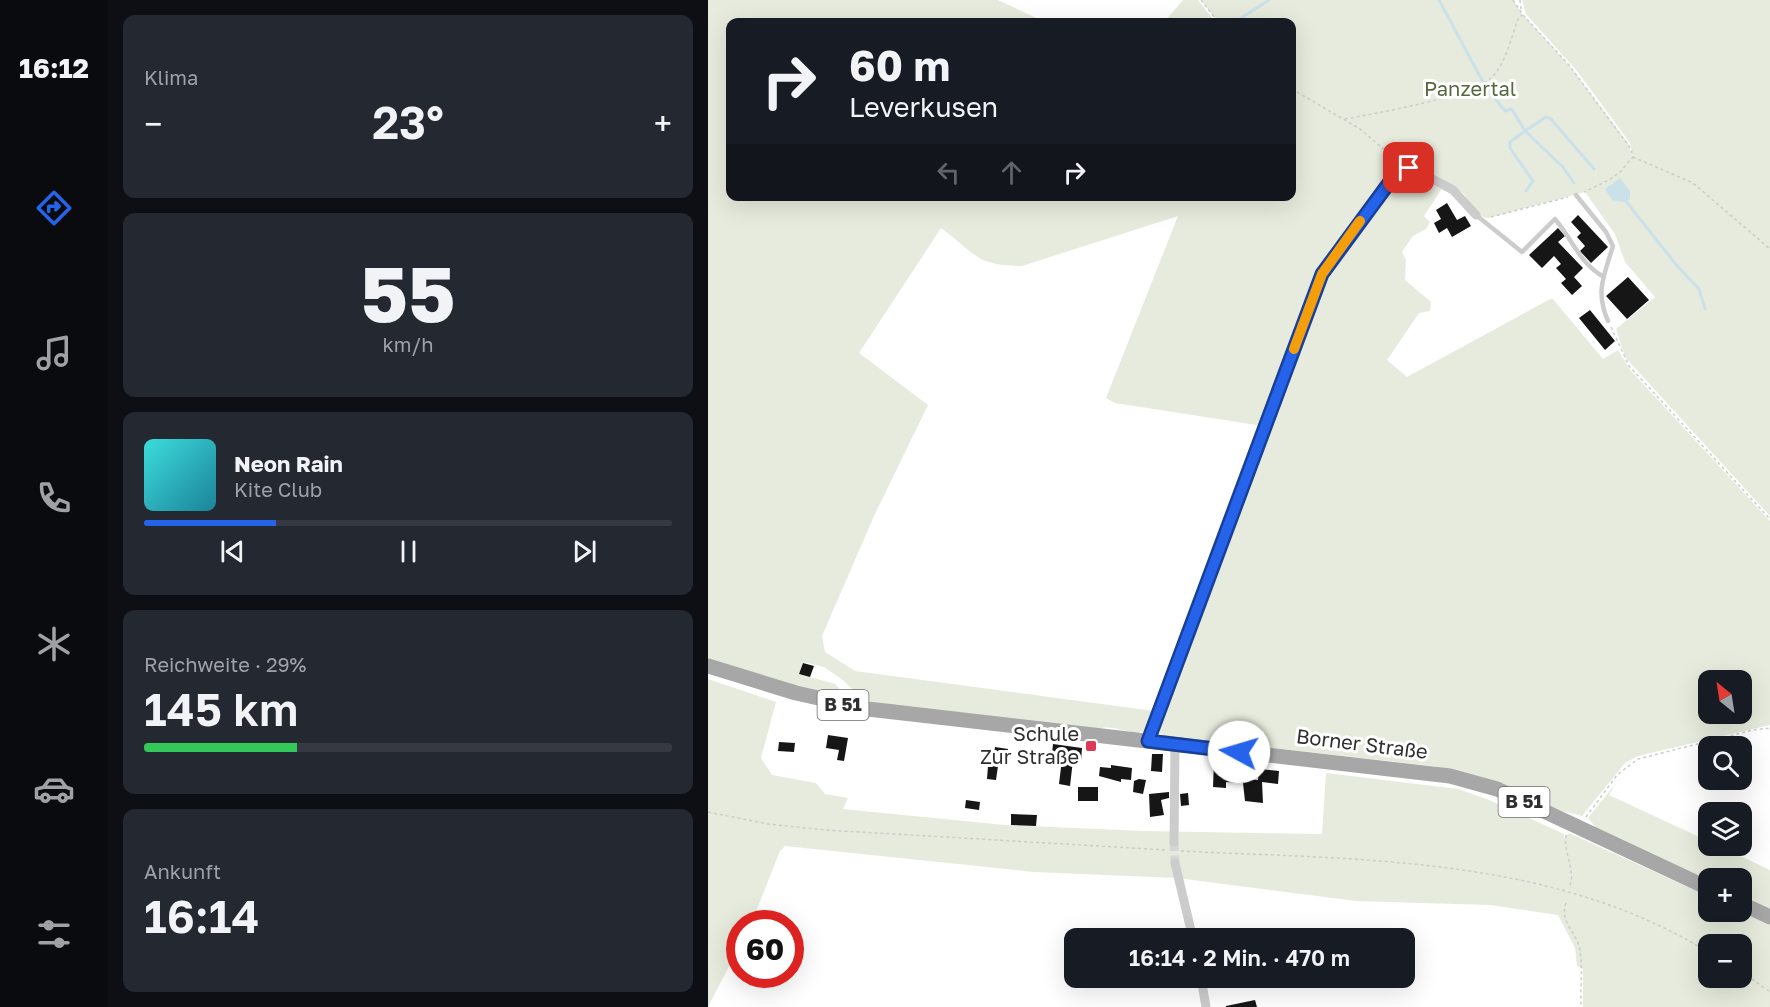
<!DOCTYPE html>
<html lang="de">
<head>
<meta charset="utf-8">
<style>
	:root { --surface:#171b24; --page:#242831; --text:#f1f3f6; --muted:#9ea1a6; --line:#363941; --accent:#2563eb }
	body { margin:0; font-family:"Golos Text",sans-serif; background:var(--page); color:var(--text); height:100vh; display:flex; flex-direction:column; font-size:22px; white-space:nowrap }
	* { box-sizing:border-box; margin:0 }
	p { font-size:20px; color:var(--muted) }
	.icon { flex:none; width:33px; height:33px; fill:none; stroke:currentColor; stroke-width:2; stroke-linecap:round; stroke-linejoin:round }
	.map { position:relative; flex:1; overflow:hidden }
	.sheet { display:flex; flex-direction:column; gap:15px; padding:15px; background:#0d0f14; width:600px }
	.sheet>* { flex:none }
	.top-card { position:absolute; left:18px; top:18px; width:570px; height:183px; border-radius:12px; box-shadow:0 6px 24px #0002; background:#171b24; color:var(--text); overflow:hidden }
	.needle { width:39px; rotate:330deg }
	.buttons { position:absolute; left:990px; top:670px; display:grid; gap:12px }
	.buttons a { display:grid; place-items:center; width:54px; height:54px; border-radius:12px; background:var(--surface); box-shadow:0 6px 24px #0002; font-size:30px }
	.speed { position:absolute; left:18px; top:910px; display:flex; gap:12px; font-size:30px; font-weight:700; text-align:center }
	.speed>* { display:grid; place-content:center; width:78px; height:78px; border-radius:50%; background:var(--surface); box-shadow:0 6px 24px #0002; line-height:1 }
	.speed .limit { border:9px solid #d22; background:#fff; color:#111 }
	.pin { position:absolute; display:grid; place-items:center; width:51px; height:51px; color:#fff; margin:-26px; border-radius:12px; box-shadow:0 3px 9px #0006 }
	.me { position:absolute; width:66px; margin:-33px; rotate:276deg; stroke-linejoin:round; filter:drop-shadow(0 0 4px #0008) }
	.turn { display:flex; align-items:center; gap:21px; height:126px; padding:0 24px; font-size:27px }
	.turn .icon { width:78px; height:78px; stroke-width:2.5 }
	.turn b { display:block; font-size:42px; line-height:51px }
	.lanes { display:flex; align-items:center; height:57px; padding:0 24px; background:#0003; justify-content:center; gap:30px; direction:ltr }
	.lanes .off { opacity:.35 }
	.big { font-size:45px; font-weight:600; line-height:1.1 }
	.sheet .tile { flex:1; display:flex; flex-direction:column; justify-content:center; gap:9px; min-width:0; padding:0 21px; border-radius:12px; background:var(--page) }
	.sheet .dial { align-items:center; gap:0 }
	.dial b { font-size:78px; line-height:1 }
	.song { display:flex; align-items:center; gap:18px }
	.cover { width:72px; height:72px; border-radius:9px; background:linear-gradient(135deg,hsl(180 70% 55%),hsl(190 70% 35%)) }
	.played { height:6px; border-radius:3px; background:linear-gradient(90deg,var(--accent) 25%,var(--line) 25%) }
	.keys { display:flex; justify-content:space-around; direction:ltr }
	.heat { display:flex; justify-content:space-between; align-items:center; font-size:33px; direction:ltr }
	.charge { height:9px; border-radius:4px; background:linear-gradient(90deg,#34c759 29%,var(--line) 0) }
	.trip { position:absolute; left:356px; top:928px; width:351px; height:60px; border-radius:12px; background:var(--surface); box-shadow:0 6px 24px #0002; font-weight:600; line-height:60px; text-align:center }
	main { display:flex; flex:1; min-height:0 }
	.dock { display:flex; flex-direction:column; width:108px; justify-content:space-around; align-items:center; background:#090b0e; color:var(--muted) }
	.dock .icon { width:42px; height:42px }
	.dock .current { color:var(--accent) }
	.dock b { font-size:27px; color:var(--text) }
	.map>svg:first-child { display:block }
	.green { fill:#e6ebdd; fill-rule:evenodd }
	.water { fill:#cae1ea }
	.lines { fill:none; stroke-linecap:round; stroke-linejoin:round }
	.stream { stroke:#cae1ea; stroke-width:3 }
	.building { fill:#161616 }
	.street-tunnel { stroke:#d5d5d5; stroke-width:9; stroke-dasharray:9 4.5; stroke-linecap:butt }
	.path { stroke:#ccc; stroke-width:1.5; stroke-dasharray:3 3; stroke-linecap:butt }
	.lane { stroke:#ccc; stroke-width:4.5 }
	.street { stroke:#ccc; stroke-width:9 }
	.primary { stroke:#a7a7a7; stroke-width:15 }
	.route-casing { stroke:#184099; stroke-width:15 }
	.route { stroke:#2563eb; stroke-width:10 }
	.slow { stroke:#f59e0b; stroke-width:10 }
	.poi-dot { fill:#dd3956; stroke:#fff; stroke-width:2 }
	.labels { text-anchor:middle; stroke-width:6; stroke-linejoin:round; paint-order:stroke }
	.shield { fill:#fff; stroke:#6d6d6d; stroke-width:1.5 }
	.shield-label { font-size:18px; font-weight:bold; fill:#2f2f2f }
	.park-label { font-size:20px; fill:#56683e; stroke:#fff }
	.poi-label { font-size:20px; fill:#2f2f2f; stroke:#fff; text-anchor:end }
	.street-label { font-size:20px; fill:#2f2f2f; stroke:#fff }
</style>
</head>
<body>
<main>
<nav class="dock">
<b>16:12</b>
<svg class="icon current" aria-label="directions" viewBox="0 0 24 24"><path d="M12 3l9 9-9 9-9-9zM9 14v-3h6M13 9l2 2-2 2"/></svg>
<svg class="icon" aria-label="music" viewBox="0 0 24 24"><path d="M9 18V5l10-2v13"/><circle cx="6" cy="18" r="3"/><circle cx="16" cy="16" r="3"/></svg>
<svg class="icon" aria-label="phone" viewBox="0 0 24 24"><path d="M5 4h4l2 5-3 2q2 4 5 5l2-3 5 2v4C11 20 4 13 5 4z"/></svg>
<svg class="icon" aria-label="climate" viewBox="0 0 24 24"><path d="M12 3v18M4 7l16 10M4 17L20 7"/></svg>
<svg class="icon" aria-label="car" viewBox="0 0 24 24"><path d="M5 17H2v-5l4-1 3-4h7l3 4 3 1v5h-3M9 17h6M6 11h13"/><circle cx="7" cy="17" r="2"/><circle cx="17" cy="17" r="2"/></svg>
<svg class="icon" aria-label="filters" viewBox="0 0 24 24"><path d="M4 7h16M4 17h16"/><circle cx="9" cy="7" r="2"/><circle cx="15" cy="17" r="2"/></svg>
</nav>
<section class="sheet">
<div class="tile"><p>Klima</p>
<div class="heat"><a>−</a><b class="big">23°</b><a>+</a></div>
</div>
<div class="tile dial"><b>55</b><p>km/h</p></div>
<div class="tile">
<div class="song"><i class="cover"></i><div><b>Neon Rain</b><p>Kite Club</p></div></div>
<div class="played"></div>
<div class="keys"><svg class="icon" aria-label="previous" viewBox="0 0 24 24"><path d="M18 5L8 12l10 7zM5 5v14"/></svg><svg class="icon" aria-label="pause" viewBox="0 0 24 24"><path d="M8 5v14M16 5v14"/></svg><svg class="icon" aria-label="next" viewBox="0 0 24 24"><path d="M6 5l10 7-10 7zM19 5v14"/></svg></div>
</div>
<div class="tile"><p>Reichweite · 29%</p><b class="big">145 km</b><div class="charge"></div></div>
<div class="tile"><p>Ankunft</p><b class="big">16:14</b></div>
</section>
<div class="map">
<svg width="1062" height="1007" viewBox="0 0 1062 1007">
	<rect width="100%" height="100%" fill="#fff"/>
	<path class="green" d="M 0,0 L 290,0 L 337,22 L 22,22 L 22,196 L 584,196 L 584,22 L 510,22 L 493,0 L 805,0 L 815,15 L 861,65 L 920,143 L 925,158 L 922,143 L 869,71 L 818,14 L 814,0 L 1062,0 L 1062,516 L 917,357 L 908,329 L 947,297 L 917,262 L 907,234 L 877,192 L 780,218 L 768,215 L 756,194 L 711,164 L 700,161 L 686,171 L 692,176 C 706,170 723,180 735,187 L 716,216 L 722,222 L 718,229 L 705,236 L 694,252 L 698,260 L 697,280 L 723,302 L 722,311 L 711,313 L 679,360 L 699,377 L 844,298 L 895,359 L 910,350 L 923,371 L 1062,521 L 1062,725 L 930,756 L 917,763 L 874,816 L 843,808 L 775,778 L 725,766 L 457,736 L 452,733 L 451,722 L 555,426 L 407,403 L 398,398 L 470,216 L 314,266 C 267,266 266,252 233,228 L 151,353 L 220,405 L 166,516 L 114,636 L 117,652 L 147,671 L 446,711 L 440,730 C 424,738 406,723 391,729 L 190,707 L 155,700 L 136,681 L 116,667 L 95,662 L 91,674 L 127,684 L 139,697 L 107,692 L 0,659 ZM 1000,681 L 1034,681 L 1034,714 L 1000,714 Z
		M 475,0 L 490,0 L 507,22 L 456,22 Z
		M 0,679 L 68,702 L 53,758 L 64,775 L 108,783 L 117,794 L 140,798 L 135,809 L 297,825 L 435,831 L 614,834 L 618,773 L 750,789 L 781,800 L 856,834 L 856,838 L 861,833 L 1000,896 L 1000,912 L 1034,911 L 1062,925 L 1062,1007 L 875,1007 L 875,969 L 869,966 L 867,948 L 850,915 L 782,905 L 648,901 L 469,878 L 326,872 L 77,846 L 72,851 L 43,924 L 32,924 L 31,947 L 0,1007 ZM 1000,945 L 1034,945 L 1034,978 L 1000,978 Z
		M 908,783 L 901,795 L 1000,841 L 1000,846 L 1011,846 L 1062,870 L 1062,910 L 1034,896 L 1034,879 L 1000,881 L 889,829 L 880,818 Z"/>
	<path class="water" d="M 912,178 L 922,191 L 922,199 L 915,202 L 904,200 L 897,189 Z"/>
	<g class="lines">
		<path class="stream" d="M 731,0 L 775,82
			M 527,22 L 561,0
			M 778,87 L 797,111 L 803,109 L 805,111 L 817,131 L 838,117 L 842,118 L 886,169
			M 818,191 L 825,181 L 802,148 L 802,142 L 817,131 L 855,167 L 866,183
			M 917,200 L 970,267 L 991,289 L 997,309"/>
	</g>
	<path class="building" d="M 739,203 L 749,220 L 757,216 L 763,226 L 744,237 L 739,228 L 731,233 L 726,223 L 733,219 L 728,210 Z
		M 870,215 L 900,247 L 883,263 L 872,251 L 877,246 L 869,237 L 873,233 L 863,222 Z
		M 850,228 L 857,236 L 850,242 L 875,268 L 866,277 L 874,286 L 864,295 L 853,283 L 858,279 L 848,268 L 853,264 L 846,256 L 834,268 L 821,255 Z
		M 920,277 L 941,300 L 919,319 L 898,296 Z
		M 882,310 L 907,341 L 897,350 L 871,318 Z
		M 95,663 L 106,666 L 102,677 L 91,674 Z
		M 120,735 L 140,738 L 136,761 L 129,760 L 131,750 L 118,748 Z
		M 71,742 L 87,743 L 86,752 L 70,751 Z
		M 345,744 L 374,748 L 373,761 L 365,760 L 362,786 L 351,784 L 354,759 L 351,763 L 343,763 Z
		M 287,747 L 300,749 L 298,763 L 285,762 Z
		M 312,750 L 326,752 L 324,764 L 310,763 Z
		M 444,754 L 455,754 L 454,772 L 443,771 Z
		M 506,762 L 520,765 L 519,773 L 535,774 L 535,779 L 550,780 L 551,769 L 571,771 L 570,784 L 554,782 L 555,803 L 537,801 L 535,783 L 518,782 L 518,788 L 505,787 Z
		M 403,765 L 424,768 L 423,780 L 413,779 L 413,782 L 391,776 L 392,767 L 403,768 Z
		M 280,766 L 290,766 L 288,780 L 279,779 Z
		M 431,779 L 438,780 L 435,794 L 425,792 L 426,781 Z
		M 370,787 L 390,787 L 390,801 L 370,801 Z
		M 461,792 L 461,798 L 453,800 L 456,815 L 442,817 L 441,794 Z
		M 480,793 L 481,805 L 473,806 L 472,794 Z
		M 258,800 L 272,802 L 271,810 L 257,808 Z
		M 303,814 L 329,815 L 328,826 L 303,825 Z
		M 547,1000 L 549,1007 L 518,1007 L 518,1006 Z"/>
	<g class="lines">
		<path class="street-tunnel" d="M 466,842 L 467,863"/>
		<path class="path" d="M 493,0 L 510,22
			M 805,0 L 815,15 L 861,65 L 923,149 L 925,157 L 912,172 L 901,180 L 876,192
			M 812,0 L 813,10
			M 584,89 L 652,129 L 691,162
			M 637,119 C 665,114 766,96 783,78 C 798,64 803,38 810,19 L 814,15
			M 925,157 L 985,183 L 1062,249
			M 783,217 L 860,197
			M 903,327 L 921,366 L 1062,519
			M 0,812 L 60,824 L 117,830 L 459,850
			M 878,817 L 909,775 L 930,759 L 1045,730 L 1062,728
			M 858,835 C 855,853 868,870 862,886
			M 473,851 C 651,860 842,855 1000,952
			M 858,903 C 851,924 870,932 872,951 C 875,968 872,989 873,1007
			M 1034,972 L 1062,992"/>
		<path class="lane" d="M 868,195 L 898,232 L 905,246 C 896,276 887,291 900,321
			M 768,215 L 814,252 L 847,219 C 865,240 871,263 896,277"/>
		<path class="street" d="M 440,741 L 614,274 L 681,183 L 692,171 L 704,168 L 745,190 L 768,215
			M 466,842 L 467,745
			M 467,863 L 485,939
			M 493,978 L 498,1007"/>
		<path class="primary" d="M 0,666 L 88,693 L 160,709 L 742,776 L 789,789 L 1000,888
			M 1034,904 L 1062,917"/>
	</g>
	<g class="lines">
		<defs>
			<path id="route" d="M 531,752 L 440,741 L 614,274 L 681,183 L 692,171 L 701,168"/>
		</defs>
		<use href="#route" class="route-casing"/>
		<use href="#route" class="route"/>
		<path class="slow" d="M 586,349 L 614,274 L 652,221"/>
	</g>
	<rect class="poi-dot" x="377" y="740" width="12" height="12" rx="3"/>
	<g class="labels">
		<g class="shield">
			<rect x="109.5" y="690" width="51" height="30" rx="4.5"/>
			<rect x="790.5" y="787" width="51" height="30" rx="4.5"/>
		</g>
		<g class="shield-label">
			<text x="135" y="711">B 51</text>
			<text x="816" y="808">B 51</text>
		</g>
		<g class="park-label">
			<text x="762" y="96">Panzertal</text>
		</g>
		<g class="poi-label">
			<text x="371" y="741">Schule<tspan x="371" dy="23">Zur Straße</tspan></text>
		</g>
		<g class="street-label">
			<text transform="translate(654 744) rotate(7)" y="7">Borner Straße</text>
		</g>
	</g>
</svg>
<div class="buttons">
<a><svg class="needle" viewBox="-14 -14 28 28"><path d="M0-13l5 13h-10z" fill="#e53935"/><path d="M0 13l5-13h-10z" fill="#9ea1a6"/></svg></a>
<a><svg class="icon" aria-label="search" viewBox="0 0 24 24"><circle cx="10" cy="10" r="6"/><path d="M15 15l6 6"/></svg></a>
<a><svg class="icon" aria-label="layers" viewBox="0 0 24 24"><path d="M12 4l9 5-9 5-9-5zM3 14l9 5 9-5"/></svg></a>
<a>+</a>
<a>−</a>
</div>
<div class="speed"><div class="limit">60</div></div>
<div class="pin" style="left:701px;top:168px;background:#d93025"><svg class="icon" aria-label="arrive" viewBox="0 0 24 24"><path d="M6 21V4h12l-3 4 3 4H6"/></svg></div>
<svg class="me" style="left:531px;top:752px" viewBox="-20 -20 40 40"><circle r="19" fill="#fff"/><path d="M0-13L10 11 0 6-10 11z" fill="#2563eb"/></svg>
<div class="trip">16:14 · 2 Min. · 470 m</div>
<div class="top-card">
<div class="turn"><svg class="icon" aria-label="right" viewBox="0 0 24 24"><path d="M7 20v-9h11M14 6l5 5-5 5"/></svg><div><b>60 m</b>Leverkusen</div></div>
<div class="lanes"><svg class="icon off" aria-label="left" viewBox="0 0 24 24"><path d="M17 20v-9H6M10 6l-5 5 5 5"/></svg><svg class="icon off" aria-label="ahead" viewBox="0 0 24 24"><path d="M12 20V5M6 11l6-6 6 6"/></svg><svg class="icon" aria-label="right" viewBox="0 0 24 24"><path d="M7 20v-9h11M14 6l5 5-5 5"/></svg></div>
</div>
</div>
</main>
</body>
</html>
